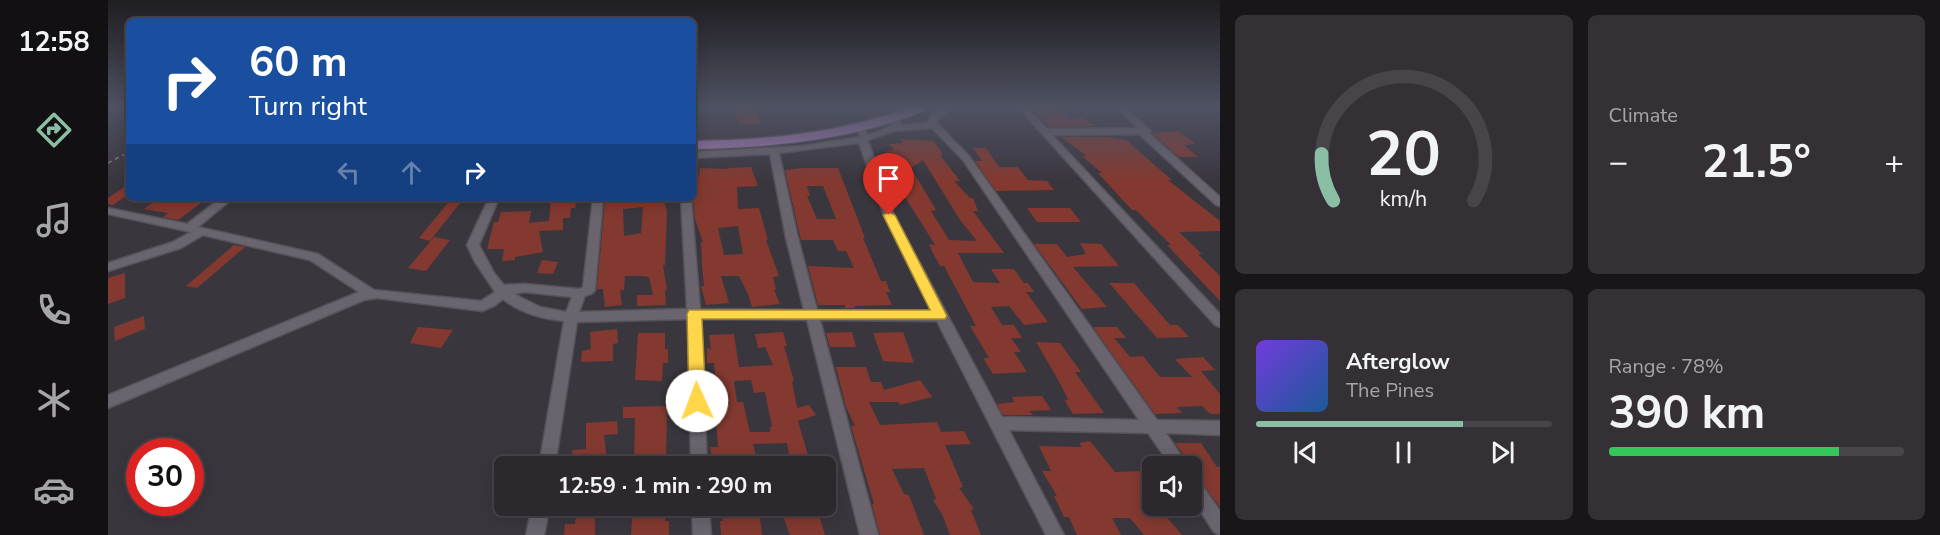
<!DOCTYPE html>
<html lang="en">
<head>
<meta charset="utf-8">
<style>
	:root { --surface:#2c282e; --page:#343036; --text:#f1f3f6; --muted:#a6a6aa; --line:#48444a; --accent:#8abfa5 }
	body { margin:0; font-family:"Nunito Sans",sans-serif; background:var(--page); color:var(--text); height:100vh; display:flex; flex-direction:column; font-size:22px; white-space:nowrap }
	* { box-sizing:border-box; margin:0 }
	p { font-size:20px; color:var(--muted) }
	.icon { flex:none; width:33px; height:33px; fill:none; stroke:currentColor; stroke-width:2; stroke-linecap:round; stroke-linejoin:round }
	.map { position:relative; flex:1; overflow:hidden }
	.panel { display:flex; flex-direction:column; gap:15px; padding:15px; background:#181619; width:720px }
	.panel>* { flex:none }
	.guide { position:absolute; left:18px; top:18px; width:570px; height:183px; border-radius:9px; box-shadow:0 3px 15px #0003,0 0 0 2px var(--line); background:#1a4fa0; color:#fff; overflow:hidden }
	.tools { position:absolute; left:1034px; top:456px; display:grid; gap:12px }
	.tools a { display:grid; place-items:center; width:60px; height:60px; border-radius:9px; background:var(--surface); box-shadow:0 3px 15px #0003,0 0 0 2px var(--line); font-size:30px }
	.speed { position:absolute; left:18px; top:438px; display:flex; gap:12px; font-size:30px; font-weight:700; text-align:center }
	.speed>* { display:grid; place-content:center; width:78px; height:78px; border-radius:50%; background:var(--surface); box-shadow:0 3px 15px #0003,0 0 0 2px var(--line); line-height:1 }
	.speed .limit { border:9px solid #d22; background:#fff; color:#111 }
	.pin { position:absolute; display:grid; place-items:center; width:51px; height:51px; color:#fff; margin:-62px -26px; border-radius:50% 50% 50% 0; rotate:-45deg; box-shadow:0 0 6px #0007 }
	.pin .icon { rotate:45deg }
	.me { position:absolute; width:66px; margin:-33px; rotate:358deg; stroke-linejoin:round; filter:drop-shadow(0 0 4px #0008) }
	.turn { display:flex; align-items:center; gap:21px; height:126px; padding:0 24px; font-size:27px }
	.turn .icon { width:78px; height:78px; stroke-width:2.5 }
	.turn b { display:block; font-size:42px; line-height:51px }
	.lanes { display:flex; align-items:center; height:57px; padding:0 24px; background:#0003; justify-content:center; gap:30px; direction:ltr }
	.lanes .off { opacity:.35 }
	.big { font-size:45px; font-weight:700; line-height:1.1 }
	.panel .tile { flex:1; display:flex; flex-direction:column; justify-content:center; gap:9px; min-width:0; padding:0 21px; border-radius:9px; background:var(--page) }
	.panel .dial { align-items:center; gap:0 }
	.dial svg { height:156px; overflow:visible; fill:none; stroke:var(--line); stroke-width:7; stroke-linecap:round; text-anchor:middle }
	.dial text { fill:var(--text); stroke:none }
	.song { display:flex; align-items:center; gap:18px }
	.cover { width:72px; height:72px; border-radius:9px; background:linear-gradient(135deg,hsl(260 70% 55%),hsl(210 70% 35%)) }
	.played { height:6px; border-radius:3px; background:linear-gradient(90deg,var(--accent) 70%,var(--line) 70%) }
	.keys { display:flex; justify-content:space-around; direction:ltr }
	.heat { display:flex; justify-content:space-between; align-items:center; font-size:33px; direction:ltr }
	.charge { height:9px; border-radius:4px; background:linear-gradient(90deg,#34c759 78%,var(--line) 0) }
	.panel .tiles { flex:1; display:grid; gap:15px; grid-template-columns:repeat(2,1fr) }
	.trip { position:absolute; left:386px; top:456px; width:342px; height:60px; border-radius:9px; background:var(--surface); box-shadow:0 3px 15px #0003,0 0 0 2px var(--line); font-weight:700; line-height:60px; text-align:center }
	main { display:flex; flex:1; min-height:0 }
	.tabs { display:flex; flex-direction:column; width:108px; justify-content:space-around; align-items:center; background:#121012; color:var(--muted) }
	.tabs .icon { width:42px; height:42px }
	.tabs .active { color:var(--accent) }
	.tabs b { font-size:27px; color:var(--text) }
	.map>svg:first-child { display:block }
	.building { fill:#833930; fill-rule:evenodd }
	.lines { fill:none; stroke-linecap:round; stroke-linejoin:round }
	.minor-casing { stroke:#555259; stroke-width:3 }
	.highway-casing { stroke:#555259; stroke-width:3 }
	.path { stroke:#88858b; stroke-width:1.5; stroke-dasharray:4 4; stroke-linecap:butt }
	.minor { fill:#69646e; fill-rule:evenodd }
	.highway { fill:#a47ab5; fill-rule:evenodd }
	.route { fill:#ffd54a; stroke:#a68a30; stroke-width:1.5 }
</style>
</head>
<body>
<main>
<nav class="tabs">
<b>12:58</b>
<svg class="icon active" aria-label="directions" viewBox="0 0 24 24"><path d="M12 3l9 9-9 9-9-9zM9 14v-3h6M13 9l2 2-2 2"/></svg>
<svg class="icon" aria-label="music" viewBox="0 0 24 24"><path d="M9 18V5l10-2v13"/><circle cx="6" cy="18" r="3"/><circle cx="16" cy="16" r="3"/></svg>
<svg class="icon" aria-label="phone" viewBox="0 0 24 24"><path d="M5 4h4l2 5-3 2q2 4 5 5l2-3 5 2v4C11 20 4 13 5 4z"/></svg>
<svg class="icon" aria-label="climate" viewBox="0 0 24 24"><path d="M12 3v18M4 7l16 10M4 17L20 7"/></svg>
<svg class="icon" aria-label="car" viewBox="0 0 24 24"><path d="M5 17H2v-5l4-1 3-4h7l3 4 3 1v5h-3M9 17h6M6 11h13"/><circle cx="7" cy="17" r="2"/><circle cx="17" cy="17" r="2"/></svg>
</nav>
<div class="map">
<svg width="1112" height="535" viewBox="0 0 1112 535">
	<rect width="100%" height="100%" fill="#3a363e"/>
	<path class="building" d="M 625,106 L 646,106 L 653,124 L 631,124 Z
		M 921,106 L 947,106 L 961,119 L 975,117 L 987,126 L 942,127 Z
		M 1070,131 L 1088,144 L 1076,145 L 1090,157 L 1071,157 L 1044,133 Z
		M 953,137 L 1000,137 L 1018,140 L 1064,180 L 1060,180 L 1112,221 L 1112,231 L 1071,232 L 1094,254 L 1090,254 L 1112,276 L 1112,301 L 1059,245 L 1063,245 L 1028,210 L 1024,210 L 990,173 L 994,173 L 974,156 L 979,156 Z
		M 792,139 L 826,141 L 835,155 L 832,155 L 852,181 L 846,181 L 862,198 L 865,198 L 870,211 L 865,211 L 896,253 L 850,253 L 865,282 L 892,283 L 883,269 L 906,269 L 916,283 L 920,283 L 926,292 L 918,292 L 940,322 L 916,325 L 901,306 L 883,307 L 894,325 L 906,325 L 914,338 L 903,338 L 913,352 L 906,352 L 919,372 L 885,374 L 875,358 L 881,358 L 862,326 L 868,326 L 836,266 L 832,266 L 825,253 L 821,244 L 827,245 L 797,197 L 793,187 L 796,187 L 777,151 L 786,150 L 781,144 L 795,143 ZM 815,160 L 852,220 L 869,241 L 841,240 L 823,211 L 828,210 L 803,168 Z
		M 865,148 L 878,148 L 891,167 L 910,167 L 920,180 L 939,181 L 946,190 L 888,191 L 867,161 L 874,161 Z
		M 643,167 L 650,186 L 629,187 L 630,209 L 651,208 L 660,240 L 658,240 L 671,276 L 665,277 L 668,290 L 666,290 L 672,304 L 644,307 L 640,294 L 631,276 L 613,276 L 621,303 L 598,305 L 593,286 L 596,286 L 594,266 L 593,242 L 595,242 L 587,219 L 585,197 L 585,189 L 589,189 L 587,177 L 591,177 L 592,168 L 621,169 L 620,168 ZM 630,226 L 635,254 L 616,255 L 610,228 Z
		M 694,168 L 730,168 L 757,238 L 755,238 L 773,281 L 778,281 L 782,292 L 778,292 L 784,305 L 747,306 L 747,308 L 737,308 L 737,305 L 710,305 L 700,266 L 746,268 L 738,251 L 730,251 L 725,240 L 693,240 L 677,170 ZM 699,186 L 715,186 L 728,219 L 709,219 L 699,196 L 702,196 Z
		M 21,184 L 21,194 L 5,205 L 0,204 L 0,198 Z
		M 51,198 L 68,198 L 94,202 L 70,220 L 55,217 L 60,213 L 36,209 Z
		M 344,198 L 356,198 L 322,241 L 311,238 Z
		M 443,198 L 469,198 L 467,208 L 463,208 L 462,218 L 455,218 L 455,230 L 431,231 L 435,252 L 407,257 L 407,260 L 394,261 L 396,249 L 379,249 L 386,222 L 390,222 L 393,212 L 423,211 L 421,223 L 441,221 Z
		M 555,198 L 559,211 L 557,265 L 555,265 L 559,290 L 557,290 L 558,305 L 529,306 L 529,295 L 545,295 L 541,277 L 534,276 L 517,276 L 516,290 L 512,290 L 514,305 L 497,307 L 495,289 L 489,289 L 497,200 ZM 535,207 L 533,233 L 516,236 L 515,209 Z
		M 919,208 L 962,208 L 973,222 L 929,222 Z
		M 326,237 L 342,240 L 318,271 L 300,268 Z
		M 972,243 L 993,244 L 1011,266 L 965,267 L 999,307 L 974,309 L 926,244 L 949,244 L 959,257 L 978,254 Z
		M 126,245 L 137,247 L 89,288 L 78,286 Z
		M 434,260 L 450,262 L 445,274 L 429,273 Z
		M 17,273 L 17,298 L 0,304 L 0,278 Z
		M 1001,283 L 1026,283 L 1062,325 L 1070,325 L 1081,337 L 1049,338 Z
		M 36,316 L 37,329 L 7,341 L 6,327 Z
		M 310,327 L 345,330 L 333,348 L 302,343 Z
		M 985,327 L 1009,327 L 1018,338 L 1006,338 L 1022,357 L 1035,356 L 1052,377 L 1084,377 L 1067,359 L 1095,357 L 1107,370 L 1093,371 L 1112,394 L 1112,414 L 1102,414 L 1094,406 L 1069,407 L 1074,413 L 1047,414 Z
		M 509,329 L 510,343 L 505,344 L 505,361 L 473,362 L 474,351 L 483,349 L 482,332 Z
		M 675,332 L 679,346 L 676,346 L 686,381 L 684,381 L 689,408 L 701,405 L 708,415 L 690,421 L 703,466 L 683,466 L 679,443 L 645,444 L 650,463 L 606,466 L 602,447 L 610,447 L 608,421 L 601,421 L 599,404 L 599,387 L 608,387 L 606,363 L 599,363 L 599,348 L 603,349 L 601,335 L 626,334 L 631,367 L 665,365 L 657,347 L 650,348 L 647,334 ZM 643,380 L 646,393 L 657,392 L 664,427 L 662,427 L 662,432 L 642,432 L 635,402 L 629,402 L 626,381 Z
		M 744,332 L 748,347 L 722,347 L 718,333 Z
		M 795,332 L 806,363 L 775,361 L 765,333 Z
		M 530,333 L 557,333 L 557,349 L 560,349 L 560,363 L 555,363 L 554,381 L 527,380 Z
		M 928,342 L 952,343 L 973,372 L 967,372 L 996,413 L 965,414 L 957,401 L 960,399 L 948,376 Z
		M 728,367 L 758,367 L 763,382 L 773,382 L 776,390 L 812,380 L 824,397 L 792,405 L 790,402 L 761,402 L 772,425 L 829,422 L 833,432 L 856,431 L 863,444 L 837,445 L 855,487 L 851,488 L 866,509 L 863,510 L 873,535 L 842,535 L 834,514 L 825,500 L 828,499 L 816,468 L 784,469 L 796,494 L 801,495 L 816,535 L 772,535 L 764,504 L 766,504 L 743,426 L 747,426 L 738,407 Z
		M 934,396 L 943,410 L 921,411 L 925,415 L 895,415 L 889,404 L 906,402 L 904,397 Z
		M 559,406 L 558,465 L 526,465 L 527,418 L 515,418 L 515,407 Z
		M 509,421 L 510,434 L 496,435 L 499,461 L 466,466 L 464,450 L 478,449 L 478,423 Z
		M 982,441 L 1007,472 L 1033,471 L 1044,487 L 1044,506 L 1055,506 L 1062,515 L 1057,515 L 1074,535 L 1036,535 L 1022,518 L 1004,518 L 1013,535 L 969,535 L 961,517 L 956,517 L 946,496 L 949,496 L 934,471 L 943,471 L 931,446 L 974,447 L 971,443 Z
		M 1067,443 L 1093,443 L 1109,467 L 1112,467 L 1112,507 L 1083,468 L 1083,459 L 1078,458 Z
		M 469,506 L 487,506 L 487,535 L 456,535 L 457,524 L 467,524 Z
		M 525,506 L 557,506 L 557,521 L 561,521 L 561,535 L 523,535 Z
		M 611,506 L 708,506 L 717,535 L 682,535 L 675,516 L 652,518 L 654,535 L 613,535 L 612,521 L 615,521 Z"/>
	<g class="lines">
		<defs>
			<path id="minor" d="M 836,106 L 845,106 L 828,122 L 861,156 L 1049,420 L 1112,421 L 1112,435 L 1058,433 L 1080,466 L 1063,466 L 1040,433 L 901,430 L 956,535 L 938,535 L 829,321 L 712,320 L 770,535 L 752,535 L 699,320 L 593,319 L 599,466 L 583,466 L 580,319 L 469,322 L 447,466 L 431,466 L 456,321 C 434,319 412,313 395,299 L 386,306 L 374,311 L 269,298 L 256,300 L 0,408 L 0,395 L 251,292 L 202,260 L 95,235 L 73,248 L 0,271 L 0,263 L 65,242 L 83,232 L 0,214 L 0,208 L 79,224 L 113,198 L 125,198 L 90,227 L 210,254 L 266,290 L 373,301 L 387,292 L 367,262 L 359,245 L 381,198 L 391,198 L 371,245 L 386,273 L 396,285 L 416,284 L 472,289 L 475,287 L 485,198 L 495,198 L 487,290 L 485,293 L 477,296 L 471,312 L 579,309 L 573,198 L 583,198 L 592,309 L 696,310 L 678,238 L 662,154 L 585,158 L 585,152 L 694,146 L 751,137 L 751,125 L 757,125 L 759,135 L 774,130 L 785,123 L 781,118 L 785,115 L 788,116 L 794,125 L 819,123 L 823,116 ZM 824,128 L 855,160 L 1031,420 L 894,417 L 786,215 L 761,144 L 760,140 L 786,131 ZM 751,143 L 776,215 L 824,311 L 709,310 L 690,238 L 671,153 ZM 416,292 L 464,297 L 458,312 L 432,307 L 406,294 Z
				M 909,106 L 918,106 L 939,129 L 1030,128 L 1006,106 L 1015,106 L 1041,129 L 1043,131 L 1041,133 L 1112,197 L 1112,206 L 1108,205 L 1031,134 L 944,135 L 1112,314 L 1112,327 L 1107,325 Z
				M 1083,475 L 1089,478 L 1112,511 L 1112,535 L 1106,532 L 1083,497 Z
				M 424,506 L 442,506 L 436,535 L 418,535 Z
				M 584,506 L 601,506 L 603,535 L 585,535 Z"/>
			<path id="highway" d="M 805,106 L 822,106 C 814,114 796,118 785,122 C 720,142 653,148 585,149 L 585,141 C 660,140 734,133 805,106 Z"/>
		</defs>
		<use href="#minor" class="minor-casing"/>
		<use href="#highway" class="highway-casing"/>
		<path class="path" d="M 0,163 L 21,152"/>
		<use href="#minor" class="minor"/>
		<use href="#highway" class="highway"/>
	</g>
	<linearGradient id="sky" x2="0" y2="1"><stop stop-color="#201e22"/><stop offset="0.59" stop-color="#4f5263"/><stop offset="1" stop-color="#4f5263" stop-opacity="0"/></linearGradient>
	<rect width="1112" height="181" fill="url(#sky)"/>
	<path class="route" d="M 781,212 L 787,215 L 839,316 L 837,319 L 594,319 L 598,401 L 595,406 L 589,408 L 583,406 L 581,401 L 579,314 L 581,310 L 822,310 L 775,215 Z"/>
</svg>
<div class="tools">
<a><svg class="icon" aria-label="sound" viewBox="0 0 24 24"><path d="M4 9h4l5-4v14l-5-4H4zM17 9q2 3 0 6"/></svg></a>
</div>
<div class="speed"><div class="limit">30</div></div>
<div class="pin" style="left:781px;top:215px;background:#d93025"><svg class="icon" aria-label="arrive" viewBox="0 0 24 24"><path d="M6 21V4h12l-3 4 3 4H6"/></svg></div>
<svg class="me" style="left:589px;top:401px" viewBox="-20 -20 40 40"><circle r="19" fill="#fff"/><path d="M0-13L10 11 0 6-10 11z" fill="#ffd54a"/></svg>
<div class="trip">12:59 · 1 min · 290 m</div>
<div class="guide">
<div class="turn"><svg class="icon" aria-label="right" viewBox="0 0 24 24"><path d="M7 20v-9h11M14 6l5 5-5 5"/></svg><div><b>60 m</b>Turn right</div></div>
<div class="lanes"><svg class="icon off" aria-label="left" viewBox="0 0 24 24"><path d="M17 20v-9H6M10 6l-5 5 5 5"/></svg><svg class="icon off" aria-label="ahead" viewBox="0 0 24 24"><path d="M12 20V5M6 11l6-6 6 6"/></svg><svg class="icon" aria-label="right" viewBox="0 0 24 24"><path d="M7 20v-9h11M14 6l5 5-5 5"/></svg></div>
</div>
</div>
<section class="panel">
<div class="tiles">
<div class="tile dial"><svg viewBox="0 0 100 80">
<path d="M14 69A42 42 0 1 1 86 69"/>
<path d="M14 69A42 42 0 0 1 8 45" stroke="#8abfa5"/>
<text x="50" y="56" font-size="32" font-weight="700">20</text>
<text x="50" y="72" font-size="11">km/h</text>
</svg></div>
<div class="tile"><p>Climate</p>
<div class="heat"><a>−</a><b class="big">21.5°</b><a>+</a></div>
</div>
<div class="tile">
<div class="song"><i class="cover"></i><div><b>Afterglow</b><p>The Pines</p></div></div>
<div class="played"></div>
<div class="keys"><svg class="icon" aria-label="previous" viewBox="0 0 24 24"><path d="M18 5L8 12l10 7zM5 5v14"/></svg><svg class="icon" aria-label="pause" viewBox="0 0 24 24"><path d="M8 5v14M16 5v14"/></svg><svg class="icon" aria-label="next" viewBox="0 0 24 24"><path d="M6 5l10 7-10 7zM19 5v14"/></svg></div>
</div>
<div class="tile"><p>Range · 78%</p><b class="big">390 km</b><div class="charge"></div></div>
</div>
</section>
</main>
</body>
</html>
